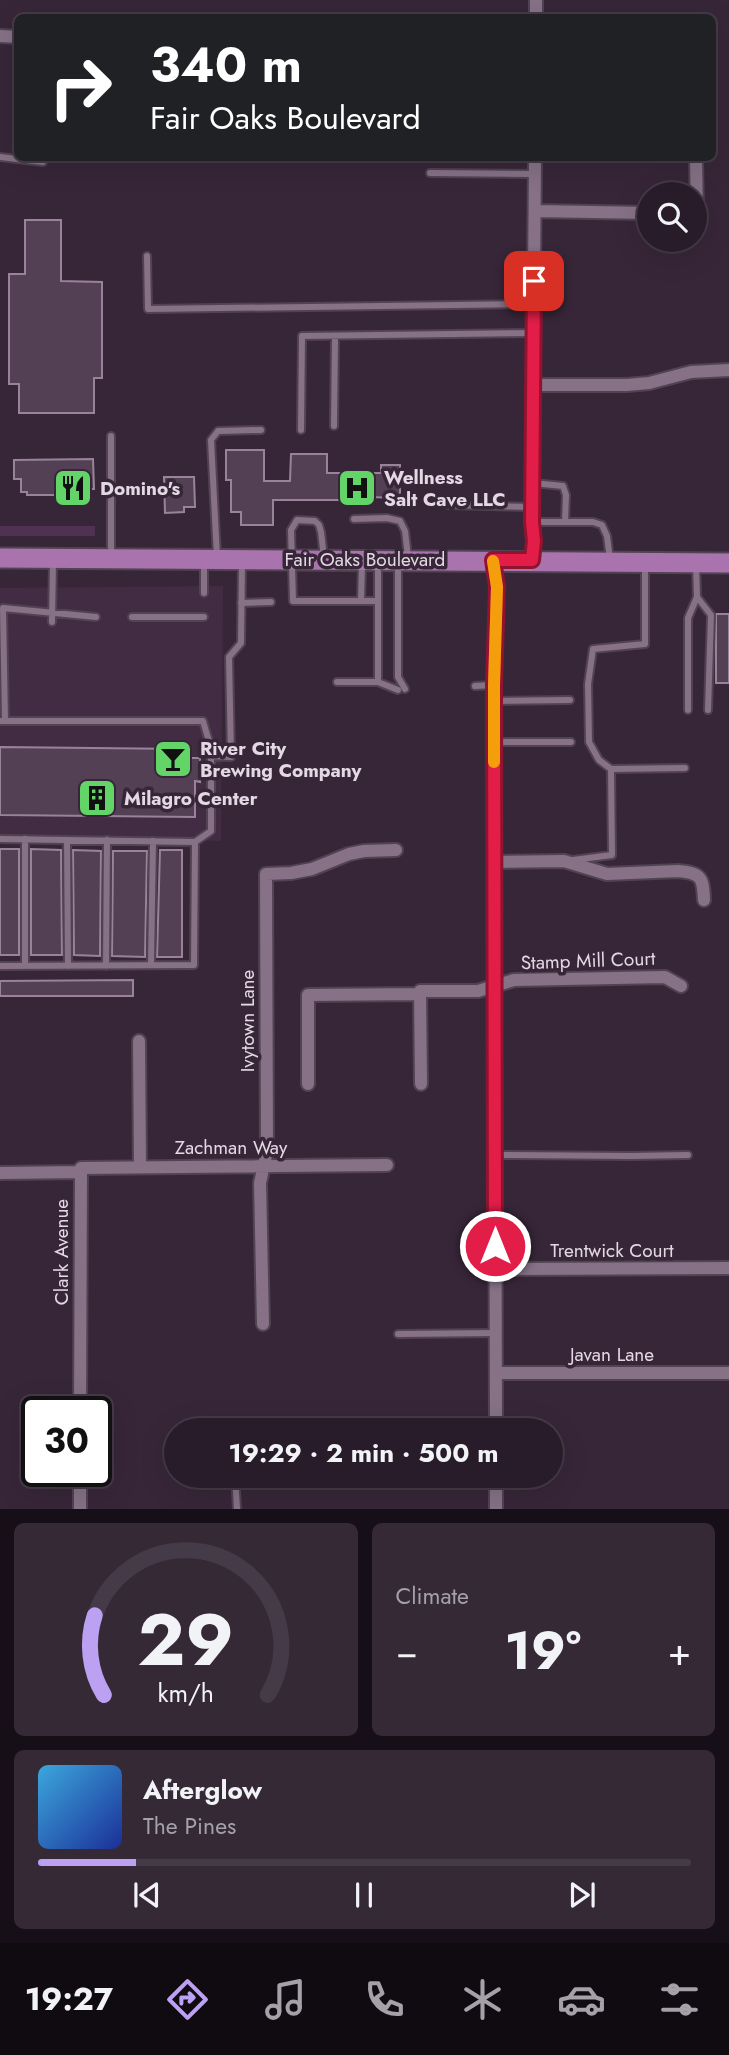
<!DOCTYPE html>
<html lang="en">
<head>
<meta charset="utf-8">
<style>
	:root { --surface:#291c2a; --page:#352936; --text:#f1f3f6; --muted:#a5a1a8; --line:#453a47; --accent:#bca0f2 }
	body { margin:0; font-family:Jost,sans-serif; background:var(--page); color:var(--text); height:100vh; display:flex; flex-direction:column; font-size:26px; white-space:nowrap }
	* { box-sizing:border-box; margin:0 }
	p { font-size:23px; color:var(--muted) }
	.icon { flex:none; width:38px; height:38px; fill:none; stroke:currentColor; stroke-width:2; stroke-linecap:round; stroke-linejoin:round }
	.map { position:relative; height:1509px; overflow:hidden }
	.details { display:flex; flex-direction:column; gap:14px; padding:14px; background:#170f17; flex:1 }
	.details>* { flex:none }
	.hud { position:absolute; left:14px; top:14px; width:702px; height:147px; border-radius:10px; box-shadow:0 7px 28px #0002,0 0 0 2px var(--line); background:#202124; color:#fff; overflow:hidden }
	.controls { position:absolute; left:637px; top:182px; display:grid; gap:14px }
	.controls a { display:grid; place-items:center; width:70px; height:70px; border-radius:50%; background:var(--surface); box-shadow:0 7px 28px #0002,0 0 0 2px var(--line); font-size:35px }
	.speed { position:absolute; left:21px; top:1396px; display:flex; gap:14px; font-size:35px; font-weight:700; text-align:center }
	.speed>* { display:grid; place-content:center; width:91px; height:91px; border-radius:50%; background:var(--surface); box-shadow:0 7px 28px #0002,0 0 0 2px var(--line); line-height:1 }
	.speed .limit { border:4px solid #111; border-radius:10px; background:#fff; color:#111 }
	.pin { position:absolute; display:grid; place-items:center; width:60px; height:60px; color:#fff; margin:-30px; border-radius:14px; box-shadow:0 4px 10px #0006 }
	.me { position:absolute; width:77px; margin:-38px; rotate:0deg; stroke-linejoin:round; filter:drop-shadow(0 0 5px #0008) }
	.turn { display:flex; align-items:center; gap:24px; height:147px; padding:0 21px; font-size:32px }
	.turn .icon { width:91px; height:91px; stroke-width:2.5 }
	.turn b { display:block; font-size:49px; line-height:60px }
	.big { font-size:52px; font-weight:700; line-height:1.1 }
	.details .widget { flex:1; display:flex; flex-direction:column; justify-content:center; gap:10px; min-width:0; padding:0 24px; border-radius:10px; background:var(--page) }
	.details .dial { align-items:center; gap:0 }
	.dial svg { height:182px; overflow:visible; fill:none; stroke:var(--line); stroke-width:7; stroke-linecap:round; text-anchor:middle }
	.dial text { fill:var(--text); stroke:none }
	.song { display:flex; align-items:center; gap:21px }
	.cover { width:84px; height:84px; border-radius:10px; background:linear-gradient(135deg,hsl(200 70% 55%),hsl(230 70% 35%)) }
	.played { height:7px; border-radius:4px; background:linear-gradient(90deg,var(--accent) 15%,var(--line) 15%) }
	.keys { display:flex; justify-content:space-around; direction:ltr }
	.heat { display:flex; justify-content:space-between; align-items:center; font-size:38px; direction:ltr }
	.details .tiles { flex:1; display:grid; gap:14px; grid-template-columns:1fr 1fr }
	.widget:last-child { grid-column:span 2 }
	.trip { position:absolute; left:164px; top:1418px; width:399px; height:70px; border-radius:35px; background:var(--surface); box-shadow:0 7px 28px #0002,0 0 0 2px var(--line); font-weight:700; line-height:70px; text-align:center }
	.tabs { display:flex; height:112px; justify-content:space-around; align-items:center; background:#100b11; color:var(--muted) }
	.tabs .icon { width:49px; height:49px }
	.tabs .on { color:var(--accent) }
	.tabs b { font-size:32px; color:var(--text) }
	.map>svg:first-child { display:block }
	.built { fill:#422c44 }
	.green { fill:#513153 }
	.building { fill:#534054; stroke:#98839a; stroke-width:2 }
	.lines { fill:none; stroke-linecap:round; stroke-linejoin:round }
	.service-casing { stroke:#514352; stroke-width:10 }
	.minor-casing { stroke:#514352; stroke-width:16 }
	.primary-casing { stroke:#514352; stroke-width:23 }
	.service { stroke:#867187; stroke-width:6 }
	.minor { stroke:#867187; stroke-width:12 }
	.primary { stroke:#a973ad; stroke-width:19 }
	.route-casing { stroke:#92132f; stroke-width:18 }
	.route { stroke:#e11d48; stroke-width:12 }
	.slow { stroke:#f59e0b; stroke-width:12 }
	.labels { text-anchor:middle; stroke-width:7; stroke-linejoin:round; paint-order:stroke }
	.poi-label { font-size:19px; font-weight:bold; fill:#e3d8e4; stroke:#372638; text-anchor:start }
	.street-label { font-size:19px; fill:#e3d8e4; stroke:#372638 }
</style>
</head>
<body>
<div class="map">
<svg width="729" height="1509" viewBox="0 0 729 1509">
	<rect width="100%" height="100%" fill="#372638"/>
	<path class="built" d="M 223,586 L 221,841 L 0,836 L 0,588 Z"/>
	<path class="green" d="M 0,526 L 95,526 L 95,536 L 0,536 Z"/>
	<path class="building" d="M 25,220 L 61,220 L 61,281 L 102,282 L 102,378 L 94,378 L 94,413 L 19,413 L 19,384 L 9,384 L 9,274 L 25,274 Z
		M 226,450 L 264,450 L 264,481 L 290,481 L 291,454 L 327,454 L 327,473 L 381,473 L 381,465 L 400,465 L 400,498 L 368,497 L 368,503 L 343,503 L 343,500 L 273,500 L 273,525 L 241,525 L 241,512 L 231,512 L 231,480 L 226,480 Z
		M 93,459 L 94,489 L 77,489 L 77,495 L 27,495 L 27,492 L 21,492 L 21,479 L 14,479 L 14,460 Z
		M 164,477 L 194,477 L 195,507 L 184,507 L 184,512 L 165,513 Z
		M 716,614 L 729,614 L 729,683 L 716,683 Z
		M 0,747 L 184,749 L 184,758 L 200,758 L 200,782 L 195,781 L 195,817 L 0,815 Z
		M 0,849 L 19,849 L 19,955 L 0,955 Z
		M 31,849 L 61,850 L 62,955 L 31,955 Z
		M 73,850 L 101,851 L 100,956 L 74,955 Z
		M 160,850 L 182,850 L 182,957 L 157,957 Z
		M 113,851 L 147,851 L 145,957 L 112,956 Z
		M 133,980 L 133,996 L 0,996 L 0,981 Z"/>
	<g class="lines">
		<defs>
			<path id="service" d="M 0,157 L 43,162
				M 430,173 L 535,174
				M 147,256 L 148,309 L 534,304
				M 334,426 L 335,336
				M 301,430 L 302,336 L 534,333
				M 533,483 L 563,486 L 566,495 L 565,522
				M 448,505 L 533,507
				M 354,519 L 387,518 L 400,521 L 405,531 L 408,557
				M 532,522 L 593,522 L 602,525 L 607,536 L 610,560
				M 111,556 L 111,436
				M 217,557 L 211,440 L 218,431 L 261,430
				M 324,558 L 321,532 L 319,525 L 315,521 L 297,520 L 291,530 L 293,601 L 378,601
				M 398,564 L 398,677 L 405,689
				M 378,565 L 378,682 L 398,690
				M 204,593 L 204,564
				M 697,597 L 711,615 L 708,710
				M 361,601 L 362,565
				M 241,603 L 271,602
				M 132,617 L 204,617
				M 52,622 L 53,561
				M 337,682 L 378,682
				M 475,686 L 494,685
				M 494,701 L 570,700
				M 688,710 L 688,618 L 697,597 L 696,566
				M 0,721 L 203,721 L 211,748 L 211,831 L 195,842 L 0,839
				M 5,721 L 3,608 L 96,617
				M 494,742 L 571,742
				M 211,756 L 231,757 L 229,657 L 241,643 L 242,562
				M 611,769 L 599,760 L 589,742 L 588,684 L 593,649 L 645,644 L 645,566
				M 25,839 L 25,966
				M 67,840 L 68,966
				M 573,860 L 612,855 L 611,769 L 685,768
				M 151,965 L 153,841
				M 0,966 L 194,965 L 195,842
				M 106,966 L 107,840
				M 495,1155 L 631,1156 L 688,1155
				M 398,1334 L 496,1333
				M 235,1475 L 237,1509"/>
			<path id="minor" d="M 536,18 L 536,0
				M 0,36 L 18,37
				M 535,211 L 649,213
				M 695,214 L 697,214 L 696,158
				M 533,385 L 627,385 L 649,383 L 691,372 L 729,370
				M 493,560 L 497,587 L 494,685 L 496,1430
				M 532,560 L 534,542 L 532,522 L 535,158
				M 494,862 L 564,861 L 607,874 L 678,871 C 702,873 703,878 704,900
				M 139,1041 L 140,1167
				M 308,1084 L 308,995 L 420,994
				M 421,1084 L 420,991 L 478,991 L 514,980 L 665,977 L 681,986
				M 81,1172 L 81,1168 L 387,1165
				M 0,1173 L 81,1172
				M 495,1269 L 729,1268
				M 263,1324 L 260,1183 L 267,1151 L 266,874 L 291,873 L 312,869 L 349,854 L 364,851 L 396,850
				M 496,1373 L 729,1373
				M 80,1412 L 81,1172
				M 496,1475 L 496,1509
				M 80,1509 L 80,1472"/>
			<path id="primary" d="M 0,558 L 729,563"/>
		</defs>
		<use href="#service" class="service-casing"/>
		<use href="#minor" class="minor-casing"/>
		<use href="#primary" class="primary-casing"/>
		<use href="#service" class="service"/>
		<use href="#minor" class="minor"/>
		<use href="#primary" class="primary"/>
	</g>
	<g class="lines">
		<defs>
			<path id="route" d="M 495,1246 L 494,685 L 497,587 L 493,560 L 532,560 L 534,541 L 532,522 L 534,281"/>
		</defs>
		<use href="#route" class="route-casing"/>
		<use href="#route" class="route"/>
		<path class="slow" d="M 493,561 L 497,587 L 494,685 L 494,762"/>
	</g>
	<defs>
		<symbol id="restaurant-square" viewBox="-11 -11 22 22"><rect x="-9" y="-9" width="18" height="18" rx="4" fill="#63d468" stroke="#372638"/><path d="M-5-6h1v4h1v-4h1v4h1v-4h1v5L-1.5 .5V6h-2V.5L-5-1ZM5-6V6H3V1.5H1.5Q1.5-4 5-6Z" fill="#111"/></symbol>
		<symbol id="hospital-square" viewBox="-11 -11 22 22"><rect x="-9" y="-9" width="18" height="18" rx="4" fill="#63d468" stroke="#372638"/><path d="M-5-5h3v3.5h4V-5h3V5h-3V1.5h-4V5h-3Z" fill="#111"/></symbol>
		<symbol id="bar-square" viewBox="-11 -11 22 22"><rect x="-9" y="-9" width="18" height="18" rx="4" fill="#63d468" stroke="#372638"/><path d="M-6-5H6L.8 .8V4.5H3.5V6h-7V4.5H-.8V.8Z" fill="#111"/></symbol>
		<symbol id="building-square" viewBox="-11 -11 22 22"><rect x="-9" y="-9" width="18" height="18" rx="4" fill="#63d468" stroke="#372638"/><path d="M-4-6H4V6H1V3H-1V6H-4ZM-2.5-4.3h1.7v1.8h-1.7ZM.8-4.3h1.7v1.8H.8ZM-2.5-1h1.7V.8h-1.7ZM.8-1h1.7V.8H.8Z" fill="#111"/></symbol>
	</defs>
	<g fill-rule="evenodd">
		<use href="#restaurant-square" x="51" y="466" width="44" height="44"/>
		<use href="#hospital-square" x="335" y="466" width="44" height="44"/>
		<use href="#bar-square" x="151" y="737" width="44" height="44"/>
		<use href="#building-square" x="75" y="776" width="44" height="44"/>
	</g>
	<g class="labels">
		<g class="poi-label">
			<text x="384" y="484">Wellness<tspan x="384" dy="22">Salt Cave LLC</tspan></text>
			<text x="100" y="495">Domino's</text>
			<text x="200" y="755">River City<tspan x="200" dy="22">Brewing Company</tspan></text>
			<text x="124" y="805">Milagro Center</text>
		</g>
		<g class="street-label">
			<text x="365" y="566">Fair Oaks Boulevard</text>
			<text transform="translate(588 960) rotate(-2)" y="7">Stamp Mill Court</text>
			<text transform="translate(247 1021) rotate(-90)" y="7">Ivytown Lane</text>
			<text x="231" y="1154">Zachman Way</text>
			<text x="612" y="1257">Trentwick Court</text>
			<text transform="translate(61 1252) rotate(-90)" y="7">Clark Avenue</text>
			<text x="612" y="1361">Javan Lane</text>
		</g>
	</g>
</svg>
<div class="controls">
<a><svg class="icon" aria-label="search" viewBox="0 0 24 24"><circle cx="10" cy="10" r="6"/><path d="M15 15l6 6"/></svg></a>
</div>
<div class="speed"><div class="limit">30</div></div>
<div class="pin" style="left:534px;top:281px;background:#d93025"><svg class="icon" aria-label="arrive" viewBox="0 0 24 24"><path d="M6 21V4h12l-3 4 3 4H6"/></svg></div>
<svg class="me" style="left:495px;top:1246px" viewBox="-20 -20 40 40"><circle r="17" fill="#e11d48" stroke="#fff" stroke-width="3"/><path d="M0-11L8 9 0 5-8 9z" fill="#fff"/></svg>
<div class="trip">19:29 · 2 min · 500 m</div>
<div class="hud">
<div class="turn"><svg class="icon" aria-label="right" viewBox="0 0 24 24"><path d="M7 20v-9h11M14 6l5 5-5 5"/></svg><div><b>340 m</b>Fair Oaks Boulevard</div></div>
</div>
</div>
<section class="details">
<div class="tiles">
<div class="widget dial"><svg viewBox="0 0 100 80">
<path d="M14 69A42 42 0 1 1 86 69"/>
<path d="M14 69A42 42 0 0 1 10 34" stroke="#bca0f2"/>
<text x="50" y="56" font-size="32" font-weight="700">29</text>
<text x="50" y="72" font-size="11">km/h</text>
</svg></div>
<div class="widget"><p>Climate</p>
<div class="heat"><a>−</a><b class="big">19°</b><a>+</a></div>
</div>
<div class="widget">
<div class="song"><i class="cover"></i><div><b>Afterglow</b><p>The Pines</p></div></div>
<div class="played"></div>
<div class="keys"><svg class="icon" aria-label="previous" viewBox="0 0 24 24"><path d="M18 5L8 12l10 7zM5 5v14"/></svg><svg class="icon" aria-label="pause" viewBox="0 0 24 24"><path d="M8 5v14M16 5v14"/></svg><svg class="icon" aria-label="next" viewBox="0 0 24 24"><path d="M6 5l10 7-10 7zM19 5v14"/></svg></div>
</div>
</div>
</section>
<nav class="tabs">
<b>19:27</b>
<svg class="icon on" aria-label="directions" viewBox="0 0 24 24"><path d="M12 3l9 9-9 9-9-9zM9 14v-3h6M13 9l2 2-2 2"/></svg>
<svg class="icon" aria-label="music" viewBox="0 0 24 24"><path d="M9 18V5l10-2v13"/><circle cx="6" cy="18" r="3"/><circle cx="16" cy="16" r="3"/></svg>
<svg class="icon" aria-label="phone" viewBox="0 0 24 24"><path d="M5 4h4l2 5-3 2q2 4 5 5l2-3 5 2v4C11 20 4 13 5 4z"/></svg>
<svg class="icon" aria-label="climate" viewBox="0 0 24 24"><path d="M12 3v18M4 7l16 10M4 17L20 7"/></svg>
<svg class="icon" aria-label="car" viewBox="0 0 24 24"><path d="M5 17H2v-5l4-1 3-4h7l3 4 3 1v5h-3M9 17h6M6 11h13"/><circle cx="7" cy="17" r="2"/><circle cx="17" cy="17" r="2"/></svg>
<svg class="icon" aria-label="filters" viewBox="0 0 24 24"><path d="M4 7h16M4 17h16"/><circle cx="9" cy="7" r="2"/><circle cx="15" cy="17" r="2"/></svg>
</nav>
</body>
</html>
